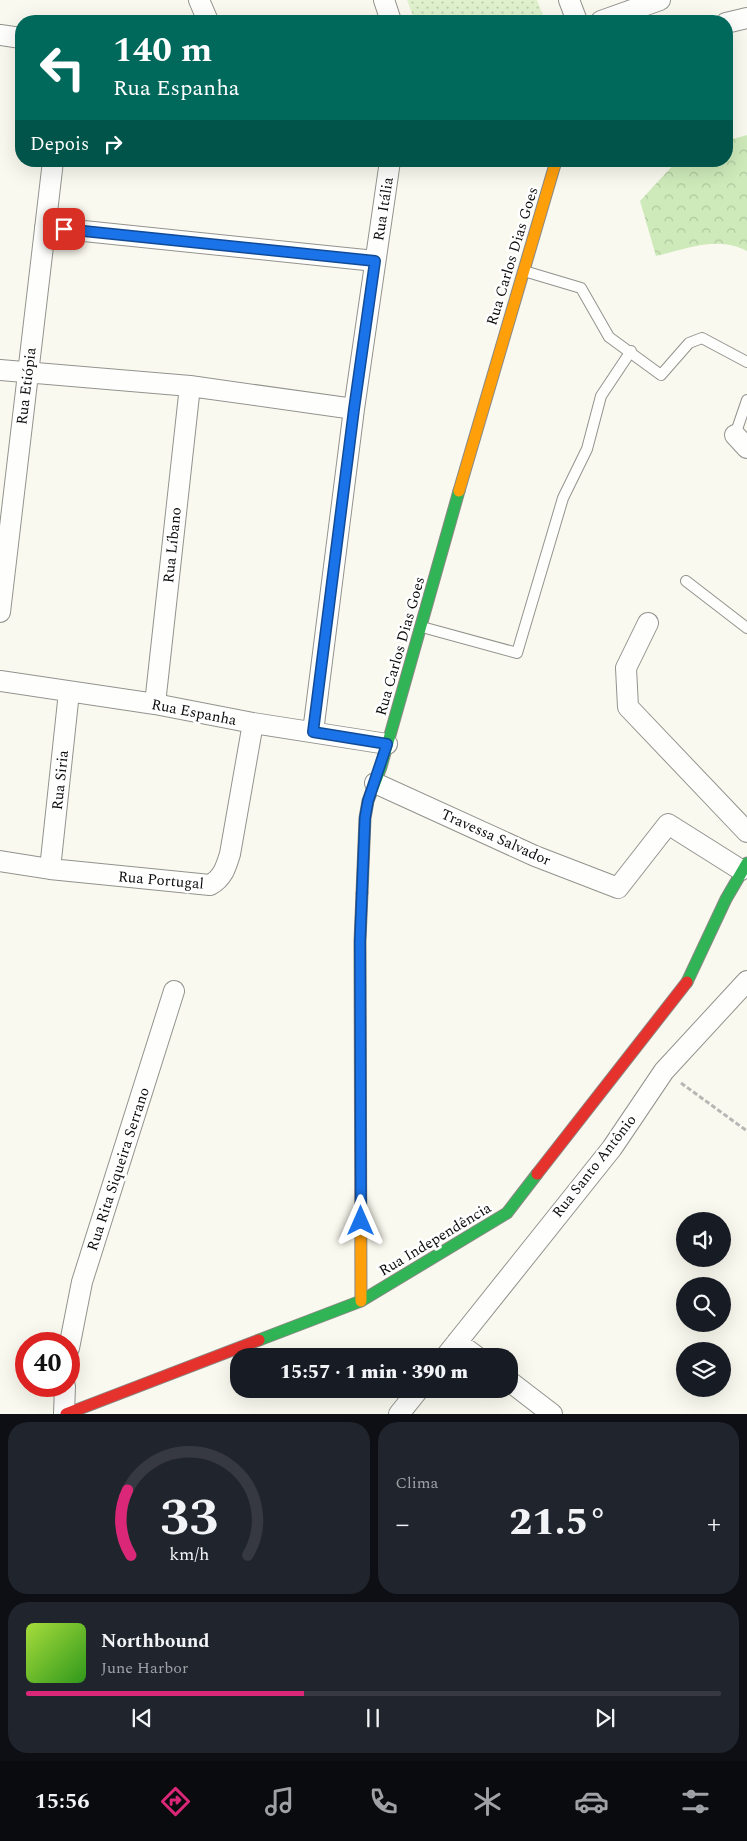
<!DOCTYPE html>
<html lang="pt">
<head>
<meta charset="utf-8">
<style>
	:root { --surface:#171b24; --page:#20242c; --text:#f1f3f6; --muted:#9ea1a6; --line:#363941; --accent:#db2777 }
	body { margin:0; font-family:Spectral,serif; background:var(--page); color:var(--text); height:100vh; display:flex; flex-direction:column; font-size:19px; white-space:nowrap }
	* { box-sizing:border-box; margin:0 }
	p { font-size:16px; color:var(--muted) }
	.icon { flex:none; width:28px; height:28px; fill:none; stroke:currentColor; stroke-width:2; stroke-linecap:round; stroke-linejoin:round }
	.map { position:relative; height:1414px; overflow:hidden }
	.drawer { display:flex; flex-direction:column; gap:8px; padding:8px; background:#0d0f14; flex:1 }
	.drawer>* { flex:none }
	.top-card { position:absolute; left:15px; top:15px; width:718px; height:152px; border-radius:20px; box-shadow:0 5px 20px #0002; background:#00695c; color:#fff; overflow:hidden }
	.tools { position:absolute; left:676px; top:1212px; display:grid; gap:10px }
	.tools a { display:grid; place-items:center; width:55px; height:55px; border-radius:50%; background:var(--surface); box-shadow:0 5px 20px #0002; font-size:25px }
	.speed { position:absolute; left:15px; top:1332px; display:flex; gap:10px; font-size:25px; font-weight:700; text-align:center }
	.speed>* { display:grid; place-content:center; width:65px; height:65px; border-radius:50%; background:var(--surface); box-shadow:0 5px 20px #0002; line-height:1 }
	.speed .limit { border:8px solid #d22; background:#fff; color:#111 }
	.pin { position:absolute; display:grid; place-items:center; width:42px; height:42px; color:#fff; margin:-21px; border-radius:10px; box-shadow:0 2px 8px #0006 }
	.me { position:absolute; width:55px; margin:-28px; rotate:0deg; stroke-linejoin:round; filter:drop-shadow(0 0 4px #0008) }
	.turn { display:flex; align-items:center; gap:18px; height:105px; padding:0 15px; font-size:22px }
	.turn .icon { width:65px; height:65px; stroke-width:2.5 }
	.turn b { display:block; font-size:35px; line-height:42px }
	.then { display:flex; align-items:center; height:48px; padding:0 15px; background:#0003; gap:10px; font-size:19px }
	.big { font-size:38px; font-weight:800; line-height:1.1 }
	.drawer .widget { flex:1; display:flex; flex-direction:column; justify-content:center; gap:8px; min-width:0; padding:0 18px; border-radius:20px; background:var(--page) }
	.drawer .dial { align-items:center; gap:0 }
	.dial svg { height:130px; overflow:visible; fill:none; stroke:var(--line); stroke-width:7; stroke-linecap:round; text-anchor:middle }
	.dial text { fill:var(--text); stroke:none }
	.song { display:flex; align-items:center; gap:15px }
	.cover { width:60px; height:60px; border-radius:8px; background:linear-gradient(135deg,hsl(80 70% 55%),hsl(110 70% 35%)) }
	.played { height:5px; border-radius:2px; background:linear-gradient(90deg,var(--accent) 40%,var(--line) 40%) }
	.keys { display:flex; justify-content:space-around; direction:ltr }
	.heat { display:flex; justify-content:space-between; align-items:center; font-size:28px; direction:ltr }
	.drawer .tiles { flex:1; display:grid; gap:8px; grid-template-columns:1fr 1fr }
	.widget:last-child { grid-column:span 2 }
	.trip { position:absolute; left:230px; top:1348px; width:288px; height:50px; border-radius:20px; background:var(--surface); box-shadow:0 5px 20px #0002; font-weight:800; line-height:50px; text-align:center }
	.dock { display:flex; height:80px; justify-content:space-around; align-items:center; background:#090b0e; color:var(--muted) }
	.dock .icon { width:35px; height:35px }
	.dock .current { color:var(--accent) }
	.dock b { font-size:22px; color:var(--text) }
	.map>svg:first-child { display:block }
	.grass { fill:url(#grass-dots) }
	.forest { fill:url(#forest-crowns) }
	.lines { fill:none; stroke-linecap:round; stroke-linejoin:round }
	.lane-casing { stroke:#93938e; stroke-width:12 }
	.street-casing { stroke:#93938e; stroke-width:22 }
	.fast-casing { stroke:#8a8985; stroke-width:13 }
	.slow-casing { stroke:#8a8985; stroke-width:13 }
	.jam-casing { stroke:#8a8985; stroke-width:13 }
	.path { stroke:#b7b7b5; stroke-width:3; stroke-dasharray:5 2.5; stroke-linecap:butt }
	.lane { stroke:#fefefd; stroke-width:10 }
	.street { stroke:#fefefd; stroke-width:20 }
	.fast { stroke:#30b455; stroke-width:11 }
	.slow { stroke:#ff9f0a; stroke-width:11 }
	.jam { stroke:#e5322d; stroke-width:11 }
	.route-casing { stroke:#114b97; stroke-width:12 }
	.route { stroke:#1a73e8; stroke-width:9 }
	.labels { text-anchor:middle; stroke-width:5; stroke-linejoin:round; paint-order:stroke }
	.street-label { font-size:15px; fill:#0c0c0c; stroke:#fff }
</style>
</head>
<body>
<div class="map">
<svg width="747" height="1414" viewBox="0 0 747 1414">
	<defs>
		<pattern id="grass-dots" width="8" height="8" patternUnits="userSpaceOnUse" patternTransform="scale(1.25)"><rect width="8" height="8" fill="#dff2cd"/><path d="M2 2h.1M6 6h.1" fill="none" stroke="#beceaf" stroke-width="1.8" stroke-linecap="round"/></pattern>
		<pattern id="forest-crowns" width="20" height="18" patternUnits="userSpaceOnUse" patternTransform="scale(1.25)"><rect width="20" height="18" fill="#ceeaba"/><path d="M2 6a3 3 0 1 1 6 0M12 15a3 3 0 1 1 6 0" fill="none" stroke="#b0c89f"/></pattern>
	</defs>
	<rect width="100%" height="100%" fill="#faf9ef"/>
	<path class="grass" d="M 407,0 L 537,0 L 544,18 L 535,21 L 415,21 Z"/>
	<path class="forest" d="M 747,135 L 747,251 C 719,235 685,249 656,256 L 640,201 L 677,161 L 726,161 L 726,141 Z"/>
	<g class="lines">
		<defs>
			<path id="lane" d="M 524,271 L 581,288 L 609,337 L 661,375 L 689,343 L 702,338 L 747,362
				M 735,435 L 747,400
				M 686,581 L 747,628
				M 422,627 L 517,653 L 563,498 L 587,449 L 601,396 L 631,351"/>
			<path id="street" d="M 199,0 L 208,21
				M 384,0 L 391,21
				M 569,0 L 577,21
				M 601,21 L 660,0
				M 726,23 L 747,18
				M 0,35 L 21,38
				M 45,227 L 375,261
				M 0,370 L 190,386 L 354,409
				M 735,435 L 747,448
				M 0,612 L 53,161
				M 648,623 L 626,668 L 628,707 L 747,832
				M 0,681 L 155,704 L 253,723 L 387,744
				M 155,704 L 190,386
				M 313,732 L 354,409 L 390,161
				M 375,783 L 535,856 L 618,888 L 668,824 L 741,870
				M 0,861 L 50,869 L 210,885 C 223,878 226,867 230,854 L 253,723
				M 50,869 L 69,692
				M 457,1342 L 476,1356
				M 69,1348 L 82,1282 L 174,991
				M 446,1356 L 612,1148 L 664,1071 L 747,981
				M 509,1381 L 552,1414
				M 64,1414 L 65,1386
				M 399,1414 L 419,1389"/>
			<path id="fast" d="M 362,893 L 365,818 L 368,801 L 381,767 L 459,491
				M 687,982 L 726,899 L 747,863
				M 259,1340 L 361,1301 L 507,1213 L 537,1174"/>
			<path id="slow" d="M 459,491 L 556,161
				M 361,1301 L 360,941 L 362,893"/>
			<path id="jam" d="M 537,1174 L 687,982
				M 66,1414 L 259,1340"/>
		</defs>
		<use href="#lane" class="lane-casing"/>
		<use href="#street" class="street-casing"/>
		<use href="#fast" class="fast-casing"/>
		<use href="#slow" class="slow-casing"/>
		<use href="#jam" class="jam-casing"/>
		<path class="path" d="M 681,1083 L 747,1131"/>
		<use href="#lane" class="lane"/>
		<use href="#street" class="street"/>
		<use href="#fast" class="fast"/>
		<use href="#slow" class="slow"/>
		<use href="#jam" class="jam"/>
	</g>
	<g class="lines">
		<defs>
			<path id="route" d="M 64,229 L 375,261 L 354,409 L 313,732 L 387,744 L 368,801 L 365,818 L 360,941 L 361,1221"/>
		</defs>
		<use href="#route" class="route-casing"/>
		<use href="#route" class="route"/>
	</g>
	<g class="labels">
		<g class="street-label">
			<text transform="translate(383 209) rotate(-81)" y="5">Rua Itália</text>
			<text transform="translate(512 256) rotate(-73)" y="5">Rua Carlos Dias Goes</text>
			<text transform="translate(26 386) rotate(-83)" y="5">Rua Etiópia</text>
			<text transform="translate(172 545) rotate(-84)" y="5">Rua Líbano</text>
			<text transform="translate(400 646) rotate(-74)" y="5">Rua Carlos Dias Goes</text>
			<text transform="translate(194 712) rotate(11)" y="5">Rua Espanha</text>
			<text transform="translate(60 780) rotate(-84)" y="5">Rua Siria</text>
			<text transform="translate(496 837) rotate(24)" y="5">Travessa Salvador</text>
			<text transform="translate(161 880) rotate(5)" y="5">Rua Portugal</text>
			<text transform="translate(594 1166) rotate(-52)" y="5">Rua Santo Antônio</text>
			<text transform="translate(118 1169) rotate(-72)" y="5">Rua Rita Siqueira Serrano</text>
			<text transform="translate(435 1239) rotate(-31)" y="5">Rua Independência</text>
		</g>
	</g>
</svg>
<div class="tools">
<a><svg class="icon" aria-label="sound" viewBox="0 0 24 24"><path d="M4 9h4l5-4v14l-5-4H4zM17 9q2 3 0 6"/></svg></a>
<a><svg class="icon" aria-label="search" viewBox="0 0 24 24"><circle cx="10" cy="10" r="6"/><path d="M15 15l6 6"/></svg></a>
<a><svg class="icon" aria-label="layers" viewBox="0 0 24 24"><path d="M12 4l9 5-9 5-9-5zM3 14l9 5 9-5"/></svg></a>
</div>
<div class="speed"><div class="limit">40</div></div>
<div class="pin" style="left:64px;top:229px;background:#d93025"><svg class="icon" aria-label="arrive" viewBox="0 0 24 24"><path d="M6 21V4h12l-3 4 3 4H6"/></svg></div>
<svg class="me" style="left:361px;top:1221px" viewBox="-20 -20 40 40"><path d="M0-17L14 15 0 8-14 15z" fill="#1a73e8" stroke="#fff" stroke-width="4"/></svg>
<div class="trip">15:57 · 1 min · 390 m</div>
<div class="top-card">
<div class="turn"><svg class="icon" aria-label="left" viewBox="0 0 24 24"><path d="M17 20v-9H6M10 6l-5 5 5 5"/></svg><div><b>140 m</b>Rua Espanha</div></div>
<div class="then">Depois<svg class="icon" aria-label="right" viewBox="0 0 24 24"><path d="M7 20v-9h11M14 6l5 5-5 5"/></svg></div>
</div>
</div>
<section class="drawer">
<div class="tiles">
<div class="widget dial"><svg viewBox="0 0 100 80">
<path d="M14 69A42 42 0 1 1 86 69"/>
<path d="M14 69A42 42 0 0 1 12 29" stroke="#db2777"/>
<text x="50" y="56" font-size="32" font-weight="700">33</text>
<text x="50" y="72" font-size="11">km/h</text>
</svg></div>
<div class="widget"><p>Clima</p>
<div class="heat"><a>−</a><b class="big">21.5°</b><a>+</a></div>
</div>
<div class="widget">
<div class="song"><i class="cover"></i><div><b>Northbound</b><p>June Harbor</p></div></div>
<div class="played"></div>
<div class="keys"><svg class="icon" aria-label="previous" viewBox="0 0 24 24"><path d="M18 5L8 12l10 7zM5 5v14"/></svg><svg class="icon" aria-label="pause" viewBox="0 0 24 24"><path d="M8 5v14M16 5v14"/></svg><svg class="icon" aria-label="next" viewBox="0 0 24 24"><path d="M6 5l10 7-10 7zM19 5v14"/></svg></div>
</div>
</div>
</section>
<nav class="dock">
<b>15:56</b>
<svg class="icon current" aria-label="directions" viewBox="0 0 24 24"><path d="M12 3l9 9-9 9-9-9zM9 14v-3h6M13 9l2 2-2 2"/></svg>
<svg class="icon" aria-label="music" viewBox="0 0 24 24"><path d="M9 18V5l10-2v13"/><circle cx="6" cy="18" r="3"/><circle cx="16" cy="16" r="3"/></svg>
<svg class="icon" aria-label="phone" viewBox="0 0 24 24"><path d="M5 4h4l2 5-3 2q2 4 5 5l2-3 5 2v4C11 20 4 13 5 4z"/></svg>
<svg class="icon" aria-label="climate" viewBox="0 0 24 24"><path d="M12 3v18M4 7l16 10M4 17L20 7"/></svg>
<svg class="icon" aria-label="car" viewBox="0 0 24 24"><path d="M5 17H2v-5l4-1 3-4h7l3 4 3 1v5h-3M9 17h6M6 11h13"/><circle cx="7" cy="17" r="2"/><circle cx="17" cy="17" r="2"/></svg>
<svg class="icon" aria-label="filters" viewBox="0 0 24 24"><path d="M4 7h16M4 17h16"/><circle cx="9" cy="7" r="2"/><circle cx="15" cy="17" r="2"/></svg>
</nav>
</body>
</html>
